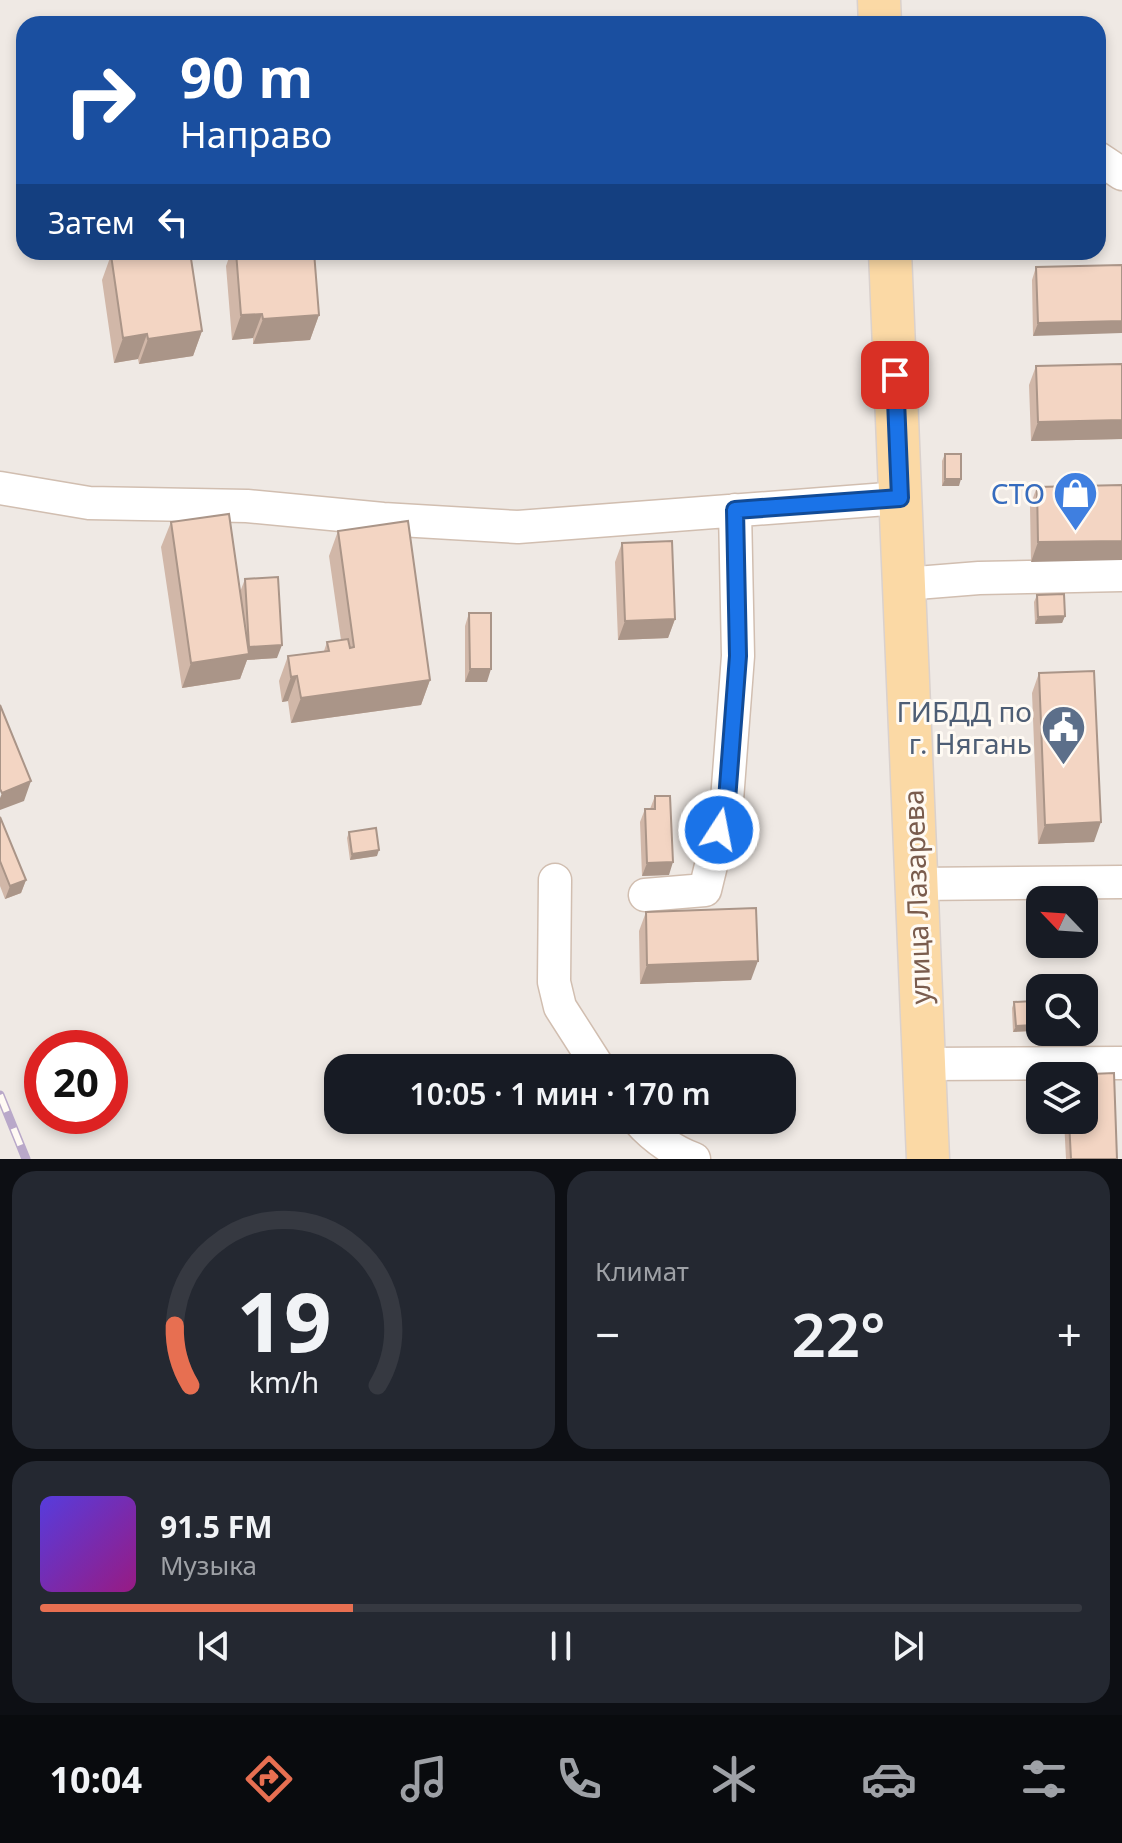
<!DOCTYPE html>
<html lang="ru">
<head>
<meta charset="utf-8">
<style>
	:root { --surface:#171b24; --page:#242831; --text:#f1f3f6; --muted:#9ea1a6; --line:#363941; --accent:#e76f51 }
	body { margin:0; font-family:"Noto Sans",sans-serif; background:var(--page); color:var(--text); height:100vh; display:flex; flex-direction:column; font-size:30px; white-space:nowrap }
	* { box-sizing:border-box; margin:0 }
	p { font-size:26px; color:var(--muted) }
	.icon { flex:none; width:44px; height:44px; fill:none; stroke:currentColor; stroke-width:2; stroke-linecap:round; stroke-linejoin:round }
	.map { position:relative; height:1159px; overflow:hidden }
	.drawer { display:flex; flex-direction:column; gap:12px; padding:12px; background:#0d0f14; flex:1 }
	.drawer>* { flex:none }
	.guide { position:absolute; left:16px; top:16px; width:1090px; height:244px; border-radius:24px; box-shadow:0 4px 12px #0003; background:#1a4fa0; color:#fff; overflow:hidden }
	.needle { width:52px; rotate:295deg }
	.tools { position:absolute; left:1026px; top:886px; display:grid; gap:16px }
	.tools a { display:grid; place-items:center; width:72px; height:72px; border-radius:16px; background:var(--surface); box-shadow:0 4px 12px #0003; font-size:40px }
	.speed { position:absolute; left:24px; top:1030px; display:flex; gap:16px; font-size:40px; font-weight:700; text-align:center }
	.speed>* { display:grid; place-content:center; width:104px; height:104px; border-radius:50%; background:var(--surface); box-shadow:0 4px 12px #0003; line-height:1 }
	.speed .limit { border:12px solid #d22; background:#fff; color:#111 }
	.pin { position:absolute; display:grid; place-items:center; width:68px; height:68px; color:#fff; margin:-34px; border-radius:16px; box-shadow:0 4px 12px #0006 }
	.me { position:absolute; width:88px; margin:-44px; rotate:11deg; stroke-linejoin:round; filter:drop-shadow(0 0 6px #0008) }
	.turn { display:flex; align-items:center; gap:28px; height:168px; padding:0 32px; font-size:36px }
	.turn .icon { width:104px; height:104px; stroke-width:2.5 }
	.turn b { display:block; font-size:56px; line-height:68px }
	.then { display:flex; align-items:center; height:76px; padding:0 32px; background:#0003; gap:16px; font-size:30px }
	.big { font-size:60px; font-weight:600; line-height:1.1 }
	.drawer .widget { flex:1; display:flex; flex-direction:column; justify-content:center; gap:12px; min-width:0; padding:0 28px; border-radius:24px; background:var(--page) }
	.drawer .dial { align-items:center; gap:0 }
	.dial svg { height:208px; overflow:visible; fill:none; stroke:var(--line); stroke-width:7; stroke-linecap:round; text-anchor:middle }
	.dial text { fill:var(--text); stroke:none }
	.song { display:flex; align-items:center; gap:24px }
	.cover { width:96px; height:96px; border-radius:12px; background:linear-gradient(135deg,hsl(250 70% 55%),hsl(310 70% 35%)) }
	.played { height:8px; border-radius:4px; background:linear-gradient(90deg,var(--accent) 30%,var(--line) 30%) }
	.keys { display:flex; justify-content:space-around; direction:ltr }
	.heat { display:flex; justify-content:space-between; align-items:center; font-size:44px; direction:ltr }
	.drawer .tiles { flex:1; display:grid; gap:12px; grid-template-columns:1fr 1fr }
	.widget:last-child { grid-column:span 2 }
	.trip { position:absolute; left:324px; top:1054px; width:472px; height:80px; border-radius:24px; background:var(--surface); box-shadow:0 4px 12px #0003; font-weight:600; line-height:80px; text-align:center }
	.dock { display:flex; height:128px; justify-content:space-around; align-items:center; background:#090b0e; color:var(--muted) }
	.dock .icon { width:56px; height:56px }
	.dock .active { color:var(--accent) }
	.dock b { font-size:36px; color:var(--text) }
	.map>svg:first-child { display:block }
	.industrial { fill:#efe9e4; fill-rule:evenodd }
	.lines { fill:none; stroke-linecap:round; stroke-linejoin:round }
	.minor-casing { stroke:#d1beb0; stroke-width:35 }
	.major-casing { stroke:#dad1cd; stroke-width:45 }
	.minor { stroke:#fff; stroke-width:32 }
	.major { stroke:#fbd9a5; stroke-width:42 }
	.rail-casing { stroke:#b9a8c9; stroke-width:9 }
	.rail { stroke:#fffaf3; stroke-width:6; stroke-dasharray:18; stroke-linecap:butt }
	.wall { fill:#d1b7a8 }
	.shaded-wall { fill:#aa9588 }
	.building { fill:#f3d5c3; stroke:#aa9588; stroke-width:2 }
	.route-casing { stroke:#114b97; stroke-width:20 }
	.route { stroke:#1a73e8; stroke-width:14 }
	.labels { text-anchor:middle; stroke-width:6; stroke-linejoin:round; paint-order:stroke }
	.shop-label { font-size:28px; fill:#366cbe; stroke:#fffaf3; text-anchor:end }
	.service-label { font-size:28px; fill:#4e5e75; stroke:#fffaf3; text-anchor:end }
	.street-label { font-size:28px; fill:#7a5c4d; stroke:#fffaf3 }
</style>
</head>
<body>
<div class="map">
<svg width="1122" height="1159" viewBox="0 0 1122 1159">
	<rect width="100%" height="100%" fill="#fdf6ec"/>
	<path class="industrial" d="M 0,0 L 1122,0 L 1122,1159 L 0,1159 ZM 24,24 L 1098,24 L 1098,252 L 24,252 ZM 1040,900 L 1084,900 L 1084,944 L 1040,944 ZM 1040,988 L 1084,988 L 1084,1032 L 1040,1032 ZM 42,1048 L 110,1048 L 110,1116 L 42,1116 ZM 338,1068 L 782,1068 L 782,1120 L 338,1120 ZM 1040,1076 L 1084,1076 L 1084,1120 L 1040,1120 Z"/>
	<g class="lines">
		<defs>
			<path id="minor" d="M 1098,158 L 1122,174
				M 0,488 L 89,503 L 247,506 L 383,519 L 518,527 L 900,498
				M 904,584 L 979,578 L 1122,575
				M 555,880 L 554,982 L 560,1007 L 599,1068
				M 916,884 L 1122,882
				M 645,895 L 705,890 L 727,800 L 738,656 L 735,510
				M 924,1064 L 1122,1063
				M 638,1120 C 653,1137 673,1151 694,1159"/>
			<path id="major" d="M 879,0 L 880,24
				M 890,252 L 928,1159"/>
		</defs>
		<use href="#minor" class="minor-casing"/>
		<use href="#major" class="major-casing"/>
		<use href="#minor" class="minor"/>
		<use href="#major" class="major"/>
		<defs>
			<path id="rail" d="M 0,1095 L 26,1159"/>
		</defs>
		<use href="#rail" class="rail-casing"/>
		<use href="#rail" class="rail"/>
	</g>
	<path class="wall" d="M 123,252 L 190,252 L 202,331 L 193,356 L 139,364 L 138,359 L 114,363 L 102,280 L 111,255 Z
		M 231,252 L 314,252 L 319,315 L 310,340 L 253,344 L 253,338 L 232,340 L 226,266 Z
		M 1122,265 L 1033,336 L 1032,280 L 1036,267 Z
		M 1122,364 L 1122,439 L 1031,441 L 1029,385 L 1036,366 Z
		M 945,454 L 959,486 L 942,486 L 942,461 Z
		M 1122,485 L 1031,562 L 1030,506 L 1037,487 Z
		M 171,522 L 240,592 L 245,579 L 277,658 L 247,660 L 240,679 L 182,688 L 161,547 Z
		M 338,531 L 430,680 L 421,705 L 291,723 L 288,701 L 282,702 L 279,681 L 288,656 L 324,651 L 327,642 L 341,640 L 329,556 Z
		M 622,543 L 675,619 L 668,638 L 618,640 L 615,562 Z
		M 1037,595 L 1065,616 L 1062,623 L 1035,624 L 1034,602 Z
		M 469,613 L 487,682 L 465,682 L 465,626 Z
		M 1039,673 L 1094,842 L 1038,844 L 1032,693 Z
		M 655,796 L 669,875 L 642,876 L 640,822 L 645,809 L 650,809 Z
		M 0,817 L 26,880 L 21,893 L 5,899 L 0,886 Z
		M 349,832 L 377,856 L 350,860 L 347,838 Z
		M 646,912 L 751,980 L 640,984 L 639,931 Z
		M 1014,1002 L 1033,1025 L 1031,1031 L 1013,1032 L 1012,1008 Z
		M 1064,1120 L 1084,1120 L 1117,1159 L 1066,1159 Z"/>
	<path class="shaded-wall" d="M 262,314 L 253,338 L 232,340 L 241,315 Z
		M 319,315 L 310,340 L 253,344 L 263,319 Z
		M 1122,321 L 1122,333 L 1033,336 L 1038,323 Z
		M 202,331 L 193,356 L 139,364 L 148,339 Z
		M 147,334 L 138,359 L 114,363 L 123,338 Z
		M 1122,420 L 1122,439 L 1031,441 L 1038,422 Z
		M 945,479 L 961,479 L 959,486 L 942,486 Z
		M 1122,541 L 1122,560 L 1031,562 L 1038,542 Z
		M 1065,616 L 1062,623 L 1035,624 L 1038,617 Z
		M 675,619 L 668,638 L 618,640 L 625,621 Z
		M 282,645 L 277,658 L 247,660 L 240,679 L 182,688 L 191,663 L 246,654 L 249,647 Z
		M 470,669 L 491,669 L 487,682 L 465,682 Z
		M 297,676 L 288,701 L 282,702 L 291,677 Z
		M 430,680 L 421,705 L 291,723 L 301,698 Z
		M 31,781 L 24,801 L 0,810 L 0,798 L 2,793 Z
		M 1101,822 L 1094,842 L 1038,844 L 1045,825 Z
		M 379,850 L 377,856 L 350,860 L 352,854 Z
		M 673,862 L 669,875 L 642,876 L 647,863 Z
		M 26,880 L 21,893 L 5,899 L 10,886 Z
		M 758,961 L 751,980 L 640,984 L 647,965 Z
		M 1033,1025 L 1031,1031 L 1013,1032 L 1016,1026 Z"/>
	<path class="building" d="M 128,252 L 190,252 L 202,331 L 148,339 L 147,334 L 123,338 L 111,255 Z
		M 236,252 L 314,252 L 319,315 L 263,319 L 262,314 L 241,315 Z
		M 1122,265 L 1122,321 L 1038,323 L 1036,267 Z
		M 1122,364 L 1122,420 L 1038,422 L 1036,366 Z
		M 945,454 L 961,454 L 961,479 L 945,479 Z
		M 1122,485 L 1122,541 L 1038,542 L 1037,487 Z
		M 229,514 L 249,654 L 191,663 L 171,522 Z
		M 408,521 L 430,680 L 301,698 L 297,676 L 291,677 L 288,656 L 329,651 L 327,642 L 348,639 L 350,648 L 354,647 L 338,531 Z
		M 672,541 L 675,619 L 625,621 L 622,543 Z
		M 278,577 L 282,645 L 249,647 L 245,579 Z
		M 1064,594 L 1065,616 L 1038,617 L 1037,595 Z
		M 469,613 L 491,613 L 491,669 L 470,669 Z
		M 1094,671 L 1101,822 L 1045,825 L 1039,673 Z
		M 0,705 L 31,781 L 2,793 L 0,789 Z
		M 655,796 L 670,796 L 673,862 L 647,863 L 645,809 L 655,809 Z
		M 0,817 L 26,880 L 10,886 L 0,861 Z
		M 376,828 L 379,850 L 352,854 L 349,832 Z
		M 756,908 L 758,961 L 647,965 L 646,912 Z
		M 1033,1001 L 1033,1025 L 1016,1026 L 1014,1002 Z
		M 1114,1073 L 1117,1159 L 1071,1159 L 1069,1120 L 1084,1120 L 1084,1076 L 1068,1076 L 1068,1075 Z"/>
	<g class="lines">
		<defs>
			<path id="route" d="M 719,830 L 727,800 L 738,656 L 735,510 L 900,498 L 895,375"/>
		</defs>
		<use href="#route" class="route-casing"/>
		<use href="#route" class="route"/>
	</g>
	<defs>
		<symbol id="shop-pin" viewBox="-11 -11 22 30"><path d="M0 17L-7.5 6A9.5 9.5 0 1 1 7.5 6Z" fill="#3f7fe0" stroke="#fffaf3"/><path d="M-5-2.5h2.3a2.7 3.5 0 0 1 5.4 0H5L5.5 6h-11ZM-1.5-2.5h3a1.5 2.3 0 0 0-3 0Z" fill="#fff"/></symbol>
		<symbol id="civic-pin" viewBox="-11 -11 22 30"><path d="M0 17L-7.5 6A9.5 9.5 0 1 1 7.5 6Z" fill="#5c6f8a" stroke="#fffaf3"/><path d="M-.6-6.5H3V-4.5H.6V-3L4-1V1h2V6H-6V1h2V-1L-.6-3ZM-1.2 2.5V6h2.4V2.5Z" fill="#fff"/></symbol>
	</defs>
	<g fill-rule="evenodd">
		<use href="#shop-pin" x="1050" y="468" width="51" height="69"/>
		<use href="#civic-pin" x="1038" y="702" width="51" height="69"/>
	</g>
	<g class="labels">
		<g class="shop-label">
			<text x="1045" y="504">СТО</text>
		</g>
		<g class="service-label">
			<text x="1032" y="722">ГИБДД по<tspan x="1032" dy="32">г. Нягань</tspan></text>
		</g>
		<g class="street-label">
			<text transform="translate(917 897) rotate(-92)" y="10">улица Лазарева</text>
		</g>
	</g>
</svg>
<div class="tools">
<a><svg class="needle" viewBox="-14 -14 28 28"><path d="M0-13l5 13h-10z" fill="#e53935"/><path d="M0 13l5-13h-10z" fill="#9ea1a6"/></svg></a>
<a><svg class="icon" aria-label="search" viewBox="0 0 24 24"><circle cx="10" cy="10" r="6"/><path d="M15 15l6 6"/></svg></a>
<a><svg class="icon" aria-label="layers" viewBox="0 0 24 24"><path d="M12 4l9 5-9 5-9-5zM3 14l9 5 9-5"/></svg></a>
</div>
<div class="speed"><div class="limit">20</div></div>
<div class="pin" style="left:895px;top:375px;background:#d93025"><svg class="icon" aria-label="arrive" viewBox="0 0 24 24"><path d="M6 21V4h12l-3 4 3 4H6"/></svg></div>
<svg class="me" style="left:719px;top:830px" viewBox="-20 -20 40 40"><circle r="17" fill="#1a73e8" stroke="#fff" stroke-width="3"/><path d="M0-11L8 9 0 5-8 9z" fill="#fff"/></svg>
<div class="trip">10:05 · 1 мин · 170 m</div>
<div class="guide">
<div class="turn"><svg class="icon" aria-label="right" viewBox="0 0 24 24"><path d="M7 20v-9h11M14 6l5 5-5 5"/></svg><div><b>90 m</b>Направо</div></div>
<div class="then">Затем<svg class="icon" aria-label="left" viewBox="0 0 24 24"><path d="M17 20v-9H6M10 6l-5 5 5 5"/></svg></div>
</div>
</div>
<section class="drawer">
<div class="tiles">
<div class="widget dial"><svg viewBox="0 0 100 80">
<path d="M14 69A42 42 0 1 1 86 69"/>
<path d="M14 69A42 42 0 0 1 8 46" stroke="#e76f51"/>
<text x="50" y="56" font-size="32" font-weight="700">19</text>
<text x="50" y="72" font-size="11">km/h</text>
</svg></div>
<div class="widget"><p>Климат</p>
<div class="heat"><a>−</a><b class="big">22°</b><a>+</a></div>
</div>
<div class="widget">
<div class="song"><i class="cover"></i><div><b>91.5 FM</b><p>Музыка</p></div></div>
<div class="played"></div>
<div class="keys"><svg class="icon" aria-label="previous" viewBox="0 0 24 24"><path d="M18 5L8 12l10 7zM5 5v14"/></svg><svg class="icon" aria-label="pause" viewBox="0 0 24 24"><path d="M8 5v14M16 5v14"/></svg><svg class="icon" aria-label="next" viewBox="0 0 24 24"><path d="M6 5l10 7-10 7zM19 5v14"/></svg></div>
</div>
</div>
</section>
<nav class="dock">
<b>10:04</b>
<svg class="icon active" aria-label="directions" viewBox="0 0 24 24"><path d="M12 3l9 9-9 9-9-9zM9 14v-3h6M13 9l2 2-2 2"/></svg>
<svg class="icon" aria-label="music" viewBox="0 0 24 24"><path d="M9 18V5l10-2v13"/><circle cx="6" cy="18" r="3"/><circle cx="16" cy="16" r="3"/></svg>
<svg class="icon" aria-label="phone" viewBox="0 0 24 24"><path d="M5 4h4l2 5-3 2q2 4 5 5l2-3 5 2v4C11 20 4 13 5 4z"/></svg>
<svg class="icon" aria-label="climate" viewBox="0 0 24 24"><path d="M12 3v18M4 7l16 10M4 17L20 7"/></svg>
<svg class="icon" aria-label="car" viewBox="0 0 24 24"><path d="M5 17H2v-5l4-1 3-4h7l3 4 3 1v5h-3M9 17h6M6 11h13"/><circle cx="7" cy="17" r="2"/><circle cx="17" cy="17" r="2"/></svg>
<svg class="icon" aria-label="filters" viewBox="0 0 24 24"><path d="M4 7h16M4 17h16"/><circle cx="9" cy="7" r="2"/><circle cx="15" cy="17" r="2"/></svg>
</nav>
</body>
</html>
